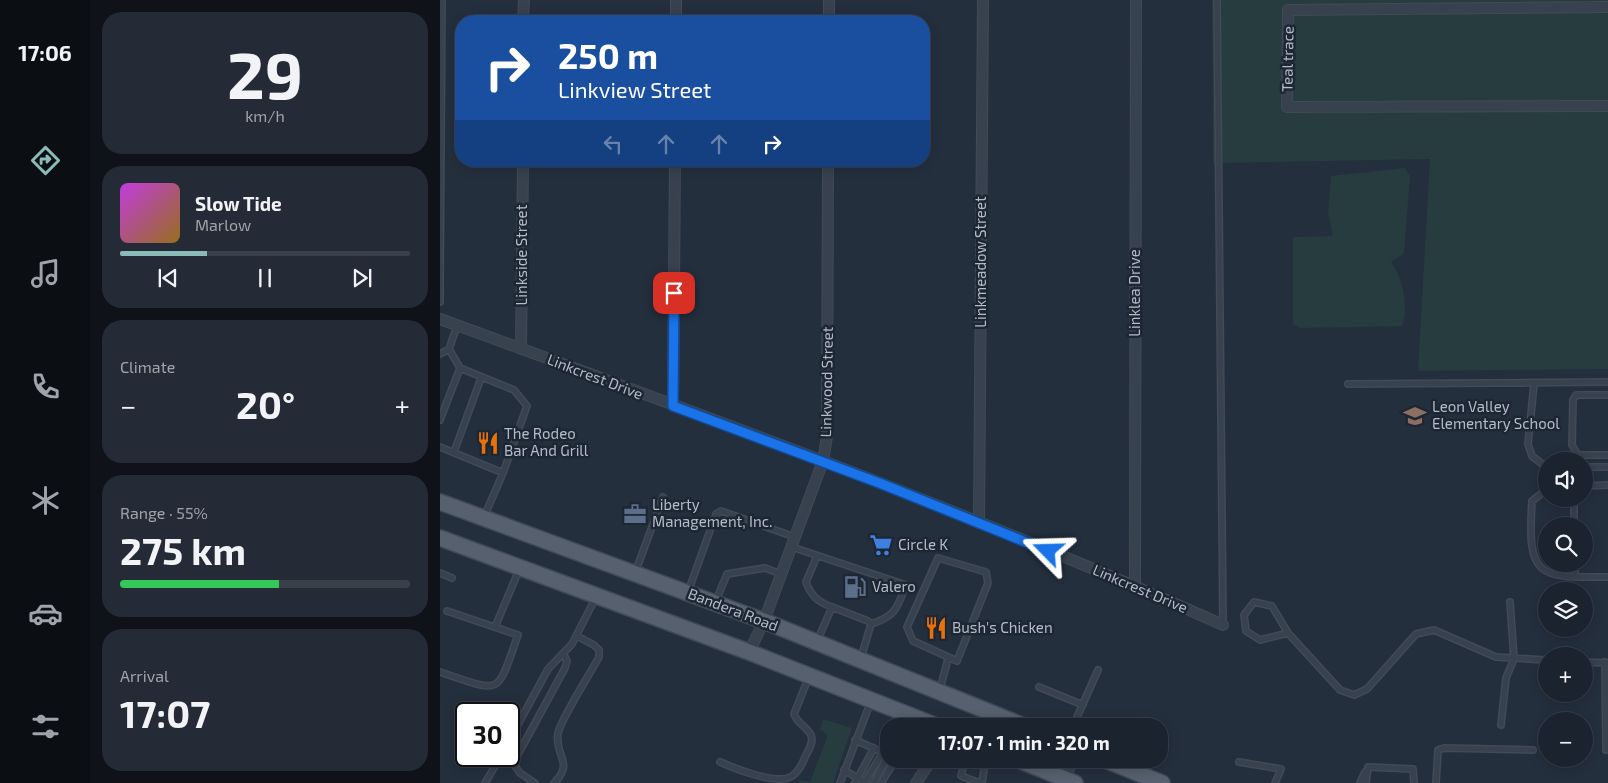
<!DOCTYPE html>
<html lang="en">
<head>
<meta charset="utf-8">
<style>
	:root { --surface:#1b232e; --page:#242b36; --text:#f1f3f6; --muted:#a0a4aa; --line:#39404a; --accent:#8bbbb9 }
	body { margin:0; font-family:"Exo 2",sans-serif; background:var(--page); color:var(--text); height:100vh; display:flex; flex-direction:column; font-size:19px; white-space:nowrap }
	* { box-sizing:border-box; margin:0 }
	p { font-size:16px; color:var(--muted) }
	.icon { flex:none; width:28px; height:28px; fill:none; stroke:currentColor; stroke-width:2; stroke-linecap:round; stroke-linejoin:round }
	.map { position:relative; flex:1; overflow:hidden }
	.drawer { display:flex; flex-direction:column; gap:12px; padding:12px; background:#0f1319; width:350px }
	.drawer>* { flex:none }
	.hud { position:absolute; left:15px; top:15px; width:475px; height:152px; border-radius:20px; box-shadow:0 2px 12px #0003,0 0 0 1px var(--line); background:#1a4fa0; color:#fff; overflow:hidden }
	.buttons { position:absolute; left:1098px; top:452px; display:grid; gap:10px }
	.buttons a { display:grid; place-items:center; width:55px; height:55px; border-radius:50%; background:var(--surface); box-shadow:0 2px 12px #0003,0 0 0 1px var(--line); font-size:25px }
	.speed { position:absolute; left:15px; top:702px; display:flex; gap:10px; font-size:25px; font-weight:700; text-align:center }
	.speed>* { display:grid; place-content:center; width:65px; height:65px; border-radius:50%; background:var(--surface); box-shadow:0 2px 12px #0003,0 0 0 1px var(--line); line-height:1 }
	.speed .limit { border:2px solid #111; border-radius:8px; background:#fff; color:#111 }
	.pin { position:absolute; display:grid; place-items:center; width:42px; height:42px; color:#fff; margin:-21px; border-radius:10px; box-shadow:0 2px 8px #0006 }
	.me { position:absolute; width:55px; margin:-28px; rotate:292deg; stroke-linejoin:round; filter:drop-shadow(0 0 4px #0008) }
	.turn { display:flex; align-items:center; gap:18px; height:105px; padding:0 20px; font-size:22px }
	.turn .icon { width:65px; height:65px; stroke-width:2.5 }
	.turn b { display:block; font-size:35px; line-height:42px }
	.lanes { display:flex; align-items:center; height:48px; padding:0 20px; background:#0003; justify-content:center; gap:25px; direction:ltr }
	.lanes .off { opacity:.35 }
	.big { font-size:38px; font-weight:700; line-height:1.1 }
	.drawer .widget { flex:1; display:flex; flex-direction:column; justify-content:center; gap:8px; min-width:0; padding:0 18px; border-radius:20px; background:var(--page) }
	.drawer .dial { align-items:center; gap:0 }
	.dial b { font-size:65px; line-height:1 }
	.song { display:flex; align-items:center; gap:15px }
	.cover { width:60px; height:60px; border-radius:8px; background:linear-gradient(135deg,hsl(290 70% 55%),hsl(40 70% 35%)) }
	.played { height:5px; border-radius:2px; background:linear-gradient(90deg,var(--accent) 30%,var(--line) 30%) }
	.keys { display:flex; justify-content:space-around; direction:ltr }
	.heat { display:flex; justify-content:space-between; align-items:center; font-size:28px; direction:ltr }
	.charge { height:8px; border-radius:4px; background:linear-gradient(90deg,#34c759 55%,var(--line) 0) }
	.trip { position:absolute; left:440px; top:718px; width:288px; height:50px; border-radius:20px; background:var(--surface); box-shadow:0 2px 12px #0003,0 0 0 1px var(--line); font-weight:700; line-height:50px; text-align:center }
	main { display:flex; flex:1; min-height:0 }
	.tab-bar { display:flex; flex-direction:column; width:90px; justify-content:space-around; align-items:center; background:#0b0e12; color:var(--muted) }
	.tab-bar .icon { width:35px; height:35px }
	.tab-bar .current { color:var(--accent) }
	.tab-bar b { font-size:22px; color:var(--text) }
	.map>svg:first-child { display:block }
	.green { fill:#263c3f }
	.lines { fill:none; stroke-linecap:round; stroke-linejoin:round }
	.service-casing { stroke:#414a57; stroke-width:8 }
	.minor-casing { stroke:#414a57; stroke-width:12 }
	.primary-casing { stroke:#414a57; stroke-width:18 }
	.service { stroke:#38414e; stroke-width:5 }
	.minor { stroke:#38414e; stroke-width:10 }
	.primary { stroke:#56606e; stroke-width:15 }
	.route-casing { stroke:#114b97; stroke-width:12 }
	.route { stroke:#1a73e8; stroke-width:9 }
	.labels { text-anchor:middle; stroke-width:5; stroke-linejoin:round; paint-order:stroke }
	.street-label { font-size:15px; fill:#b4bcc9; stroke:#1d2633 }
	.poi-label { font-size:15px; fill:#b4bcc9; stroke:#1d2633; text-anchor:start }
</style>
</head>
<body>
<main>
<nav class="tab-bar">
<b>17:06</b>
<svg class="icon current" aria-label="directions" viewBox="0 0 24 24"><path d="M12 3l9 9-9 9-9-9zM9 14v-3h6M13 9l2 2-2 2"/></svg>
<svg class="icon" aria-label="music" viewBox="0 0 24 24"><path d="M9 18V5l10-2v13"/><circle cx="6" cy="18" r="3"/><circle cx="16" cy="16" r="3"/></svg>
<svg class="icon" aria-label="phone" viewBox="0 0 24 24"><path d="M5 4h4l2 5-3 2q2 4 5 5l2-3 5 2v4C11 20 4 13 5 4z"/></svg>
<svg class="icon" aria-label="climate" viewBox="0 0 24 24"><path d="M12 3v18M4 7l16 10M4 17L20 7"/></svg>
<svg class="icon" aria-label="car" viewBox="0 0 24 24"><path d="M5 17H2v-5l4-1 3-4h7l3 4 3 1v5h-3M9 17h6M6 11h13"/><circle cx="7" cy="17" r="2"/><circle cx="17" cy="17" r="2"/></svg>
<svg class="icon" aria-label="filters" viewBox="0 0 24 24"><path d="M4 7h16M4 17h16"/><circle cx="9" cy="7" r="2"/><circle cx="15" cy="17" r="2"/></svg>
</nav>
<section class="drawer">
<div class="widget dial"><b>29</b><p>km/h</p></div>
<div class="widget">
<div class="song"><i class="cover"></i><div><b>Slow Tide</b><p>Marlow</p></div></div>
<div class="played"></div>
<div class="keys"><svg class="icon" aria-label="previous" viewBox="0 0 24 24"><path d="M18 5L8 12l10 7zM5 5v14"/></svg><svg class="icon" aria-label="pause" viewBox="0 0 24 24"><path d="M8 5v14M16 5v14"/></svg><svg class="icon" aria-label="next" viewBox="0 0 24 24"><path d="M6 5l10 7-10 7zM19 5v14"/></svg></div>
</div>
<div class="widget"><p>Climate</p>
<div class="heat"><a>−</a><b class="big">20°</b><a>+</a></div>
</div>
<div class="widget"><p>Range · 55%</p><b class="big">275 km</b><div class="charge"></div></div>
<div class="widget"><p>Arrival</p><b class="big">17:07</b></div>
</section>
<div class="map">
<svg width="1168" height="783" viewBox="0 0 1168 783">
	<rect width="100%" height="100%" fill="#242f3e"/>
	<path class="green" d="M 772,0 L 1168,0 L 1168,369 L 978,371 L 990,159 L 773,163 Z
		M 965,168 L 970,176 L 964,253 L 951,262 C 963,279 969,306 962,326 L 860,328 L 853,324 L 853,237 L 893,236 L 888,213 L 891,176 Z
		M 383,719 L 412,728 L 393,783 L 359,783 L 361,780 L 370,782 L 388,735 L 380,730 Z"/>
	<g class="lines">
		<defs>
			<path id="service" d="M 777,0 L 783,624
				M 0,288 L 2,0
				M 0,288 L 0,302
				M 9,349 L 20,368 L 74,390 L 87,406 L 63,473 L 44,517
				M 0,354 L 9,349 L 17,326
				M 908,384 L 1168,382
				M 1094,384 L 1088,444 L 1092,456 L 1106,467
				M 1168,395 L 1136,395 L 1133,400 L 1132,445 L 1138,455 L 1168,455
				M 0,420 L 20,368
				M 0,447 L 63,473
				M 14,452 L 41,378
				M 1144,467 L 1168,467
				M 1144,486 L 1168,485
				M 1106,490 L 1092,501 C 1087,577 1097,578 1168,577
				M 1134,499 L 1134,526
				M 352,547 L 466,585 C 457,608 456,616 431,624
				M 377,556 L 366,582 C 371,596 378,602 392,607
				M 498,558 L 546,572 L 548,583 L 517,661 L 473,641 L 467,627 Z
				M 1135,564 L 1135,577
				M 0,573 L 12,578
				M 195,573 L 223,497
				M 248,592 L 276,514 L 281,511 L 355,537
				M 275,603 L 287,574 L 325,568 L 341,574
				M 55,627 L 79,570
				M 848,633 L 820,640 L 806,631 L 804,615 L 814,602 L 832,606 L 848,633 L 900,690 L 914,695 L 927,689 L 976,634 L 994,630 L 1056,657 L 1106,660
				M 378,639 L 392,607 L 428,621 L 431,624 L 421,658
				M 1144,662 L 1168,663
				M 1165,662 L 1166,750
				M 0,672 C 63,693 56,697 78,635 L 7,611
				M 599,687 L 643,705
				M 500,689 L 508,659
				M 1061,725 L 1066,678 L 1074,659 L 1070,602
				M 633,726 L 658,670
				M 415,740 L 449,755
				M 69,741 L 108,669 L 132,644 L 156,597
				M 525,759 L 521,776 L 540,783
				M 280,762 C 296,769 332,783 348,778 C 357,775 362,765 365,757 C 368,751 374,743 371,735 C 367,727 357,723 354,714 L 368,679
				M 799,762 L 841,769 L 835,783
				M 404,770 L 426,783
				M 45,783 L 61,756
				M 95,783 L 80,773 L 75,766 L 76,758 L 125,668 L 127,661 L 124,655
				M 114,783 C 135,762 114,756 118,733 C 122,717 150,674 159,657 L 159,650 L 154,645 L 137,636
				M 400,783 L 431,701
				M 415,783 L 434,748
				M 424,783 L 443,752
				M 434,783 L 448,755
				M 441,783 L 456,759
				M 542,783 L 544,769 L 548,759
				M 920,783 L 925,772
				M 926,783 L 928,767 L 973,769 L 974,783
				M 996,783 L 998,750 L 1004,748 L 1093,750"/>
			<path id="minor" d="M 1168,7 L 848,10 L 847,107 L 1168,106
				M 83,21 L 84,0
				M 236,21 L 236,0
				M 389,21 L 389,0
				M 0,319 C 263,415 527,511 783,625
				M 81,349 L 83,161
				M 233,406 L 235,161
				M 539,523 L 543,0
				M 695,586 L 696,0
				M 309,652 L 324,621 L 383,461 L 387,436 L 388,161
				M 476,783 L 492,759
				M 623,783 L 633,759"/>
			<path id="primary" d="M 0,502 L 324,621 L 584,726
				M 0,538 L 309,652 L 497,726
				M 576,759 L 635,783
				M 663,759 L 722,783"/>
		</defs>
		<use href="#service" class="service-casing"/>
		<use href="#minor" class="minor-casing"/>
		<use href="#primary" class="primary-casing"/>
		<use href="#service" class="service"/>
		<use href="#minor" class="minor"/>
		<use href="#primary" class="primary"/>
	</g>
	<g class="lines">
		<defs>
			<path id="route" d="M 234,293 L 233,406 L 442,484 L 608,551"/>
		</defs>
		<use href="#route" class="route-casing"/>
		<use href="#route" class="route"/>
	</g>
	<defs>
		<symbol id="school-bare" viewBox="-9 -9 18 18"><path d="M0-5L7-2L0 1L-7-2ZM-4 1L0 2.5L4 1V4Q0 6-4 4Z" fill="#8d6e63" stroke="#1d2633" stroke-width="2.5" paint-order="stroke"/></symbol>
		<symbol id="restaurant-bare" viewBox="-9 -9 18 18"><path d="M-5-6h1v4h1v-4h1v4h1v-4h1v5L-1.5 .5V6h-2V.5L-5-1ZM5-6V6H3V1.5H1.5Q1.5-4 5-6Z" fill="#e8710a" stroke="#1d2633" stroke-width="2.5" paint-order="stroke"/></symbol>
		<symbol id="office-bare" viewBox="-9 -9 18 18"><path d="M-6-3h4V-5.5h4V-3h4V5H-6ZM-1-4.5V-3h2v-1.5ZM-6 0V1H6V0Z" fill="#5c6f8a" stroke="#1d2633" stroke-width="2.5" paint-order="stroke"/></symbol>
		<symbol id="supermarket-bare" viewBox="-9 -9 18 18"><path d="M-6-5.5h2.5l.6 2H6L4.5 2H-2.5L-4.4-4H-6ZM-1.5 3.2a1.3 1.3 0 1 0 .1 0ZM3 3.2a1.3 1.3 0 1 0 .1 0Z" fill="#3f7fe0" stroke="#1d2633" stroke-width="2.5" paint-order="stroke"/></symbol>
		<symbol id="fuel-bare" viewBox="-9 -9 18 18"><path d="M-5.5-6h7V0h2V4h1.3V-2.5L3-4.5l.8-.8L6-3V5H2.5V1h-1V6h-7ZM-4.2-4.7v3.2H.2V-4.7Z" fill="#5c6f8a" stroke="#1d2633" stroke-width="2.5" paint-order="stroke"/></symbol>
	</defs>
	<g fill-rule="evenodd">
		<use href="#school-bare" x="959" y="400" width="32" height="32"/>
		<use href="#restaurant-bare" x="32" y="427" width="32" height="32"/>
		<use href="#office-bare" x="179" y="498" width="32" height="32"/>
		<use href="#supermarket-bare" x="425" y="529" width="32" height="32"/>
		<use href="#fuel-bare" x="399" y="571" width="32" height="32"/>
		<use href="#restaurant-bare" x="480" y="612" width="32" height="32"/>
	</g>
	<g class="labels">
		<g class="street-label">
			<text transform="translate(848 59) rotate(-89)" y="5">Teal trace</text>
			<text transform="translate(82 255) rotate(-90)" y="5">Linkside Street</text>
			<text transform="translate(541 262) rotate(-90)" y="5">Linkmeadow Street</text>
			<text transform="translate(695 293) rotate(-90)" y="5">Linklea Drive</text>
			<text transform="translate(155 377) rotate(21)" y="5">Linkcrest Drive</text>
			<text transform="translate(387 382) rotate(-89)" y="5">Linkwood Street</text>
			<text transform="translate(700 589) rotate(23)" y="5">Linkcrest Drive</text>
			<text transform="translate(293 610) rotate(21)" y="5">Bandera Road</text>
		</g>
		<g class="poi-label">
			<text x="992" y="412">Leon Valley<tspan x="992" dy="17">Elementary School</tspan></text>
			<text x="64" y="439">The Rodeo<tspan x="64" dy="17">Bar And Grill</tspan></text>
			<text x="212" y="510">Liberty<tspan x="212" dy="17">Management, Inc.</tspan></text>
			<text x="458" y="550">Circle K</text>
			<text x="432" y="592">Valero</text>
			<text x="512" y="633">Bush's Chicken</text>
		</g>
	</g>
</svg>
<div class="buttons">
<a><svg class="icon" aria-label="sound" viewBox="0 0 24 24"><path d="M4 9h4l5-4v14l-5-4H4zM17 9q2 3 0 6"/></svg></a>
<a><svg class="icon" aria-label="search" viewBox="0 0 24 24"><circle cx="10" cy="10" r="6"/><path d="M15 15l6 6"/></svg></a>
<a><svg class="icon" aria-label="layers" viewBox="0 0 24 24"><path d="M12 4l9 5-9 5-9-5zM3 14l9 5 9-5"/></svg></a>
<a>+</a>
<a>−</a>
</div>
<div class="speed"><div class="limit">30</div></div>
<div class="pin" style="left:234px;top:293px;background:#d93025"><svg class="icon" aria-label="arrive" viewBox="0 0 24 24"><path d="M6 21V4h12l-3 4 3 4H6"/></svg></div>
<svg class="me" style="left:608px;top:551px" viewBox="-20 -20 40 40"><path d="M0-17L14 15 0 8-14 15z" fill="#1a73e8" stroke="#fff" stroke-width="4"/></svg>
<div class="trip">17:07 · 1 min · 320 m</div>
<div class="hud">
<div class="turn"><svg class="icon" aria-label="right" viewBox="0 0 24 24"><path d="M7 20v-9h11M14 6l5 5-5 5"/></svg><div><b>250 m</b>Linkview Street</div></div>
<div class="lanes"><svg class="icon off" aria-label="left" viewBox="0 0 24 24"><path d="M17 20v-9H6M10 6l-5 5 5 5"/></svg><svg class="icon off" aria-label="ahead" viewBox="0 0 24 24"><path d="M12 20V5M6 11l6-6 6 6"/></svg><svg class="icon off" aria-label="ahead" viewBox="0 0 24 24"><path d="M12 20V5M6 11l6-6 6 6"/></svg><svg class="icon" aria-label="right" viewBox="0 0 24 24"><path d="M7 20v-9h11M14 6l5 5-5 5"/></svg></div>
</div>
</div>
</main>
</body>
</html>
